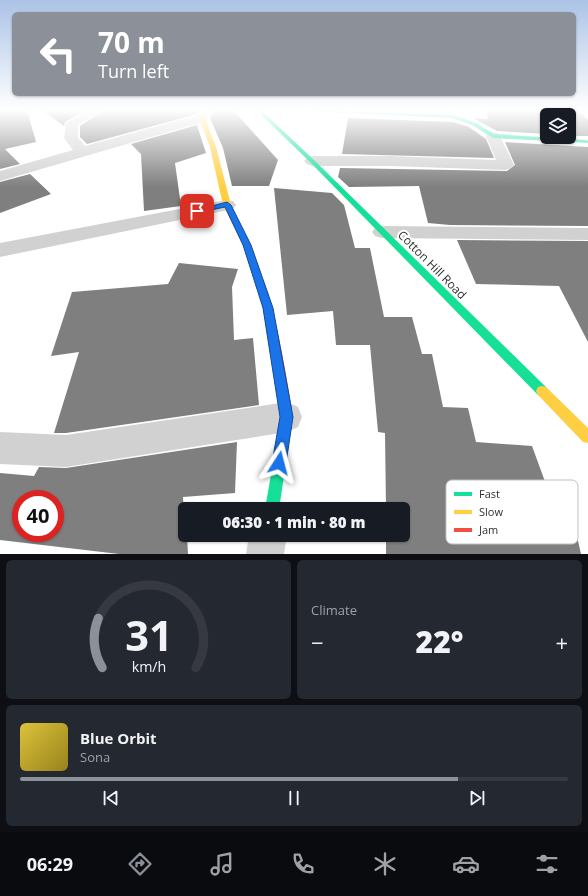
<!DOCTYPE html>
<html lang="en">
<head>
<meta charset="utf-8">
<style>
	:root { --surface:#171b24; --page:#242831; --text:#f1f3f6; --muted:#9ea1a6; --line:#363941; --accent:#8c9099 }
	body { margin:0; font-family:"Open Sans",sans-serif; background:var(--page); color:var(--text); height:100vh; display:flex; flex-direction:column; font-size:15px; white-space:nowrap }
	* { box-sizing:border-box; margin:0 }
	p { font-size:13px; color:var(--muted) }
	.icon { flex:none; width:22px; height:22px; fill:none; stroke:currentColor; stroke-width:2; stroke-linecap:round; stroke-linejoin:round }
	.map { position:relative; height:554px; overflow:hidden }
	.sheet { display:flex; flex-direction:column; gap:6px; padding:6px; background:#0d0f14; flex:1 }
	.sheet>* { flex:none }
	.guide { position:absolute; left:12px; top:12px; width:564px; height:84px; border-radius:6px; box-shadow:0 1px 3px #0004; background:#8c9099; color:#fff; overflow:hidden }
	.tools { position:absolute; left:540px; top:108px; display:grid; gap:8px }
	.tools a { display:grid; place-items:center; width:36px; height:36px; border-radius:6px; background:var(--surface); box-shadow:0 1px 3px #0004; font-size:20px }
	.speed { position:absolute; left:12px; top:490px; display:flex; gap:8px; font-size:20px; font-weight:700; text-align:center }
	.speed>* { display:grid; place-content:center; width:52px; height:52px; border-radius:50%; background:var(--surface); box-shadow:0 1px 3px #0004; line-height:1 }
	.speed .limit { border:6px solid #d22; background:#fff; color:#111 }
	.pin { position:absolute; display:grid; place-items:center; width:34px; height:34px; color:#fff; margin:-17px; border-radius:8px; box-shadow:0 2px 6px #0006 }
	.me { position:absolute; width:44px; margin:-22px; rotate:9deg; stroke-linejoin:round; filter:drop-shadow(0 0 3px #0008) }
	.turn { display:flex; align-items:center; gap:14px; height:84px; padding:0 20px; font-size:18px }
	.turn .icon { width:52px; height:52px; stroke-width:2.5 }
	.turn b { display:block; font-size:28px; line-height:34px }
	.big { font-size:30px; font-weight:800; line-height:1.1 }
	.sheet .tile { flex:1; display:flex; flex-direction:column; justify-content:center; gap:6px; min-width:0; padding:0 14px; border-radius:6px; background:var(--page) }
	.sheet .dial { align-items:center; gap:0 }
	.dial svg { height:104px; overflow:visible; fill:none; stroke:var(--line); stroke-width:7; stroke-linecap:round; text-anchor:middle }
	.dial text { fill:var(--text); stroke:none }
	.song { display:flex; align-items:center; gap:12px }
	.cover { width:48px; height:48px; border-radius:6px; background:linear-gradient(135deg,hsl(50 70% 55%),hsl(50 70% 35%)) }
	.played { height:4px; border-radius:2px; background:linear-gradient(90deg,var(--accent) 80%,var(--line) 80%) }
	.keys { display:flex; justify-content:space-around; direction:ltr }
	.heat { display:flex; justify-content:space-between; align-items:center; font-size:22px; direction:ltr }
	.sheet .tiles { flex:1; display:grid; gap:6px; grid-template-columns:1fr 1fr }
	.tile:last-child { grid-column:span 2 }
	.trip { position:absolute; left:178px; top:502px; width:232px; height:40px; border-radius:6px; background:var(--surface); box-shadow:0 1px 3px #0004; font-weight:800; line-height:40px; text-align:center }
	.tab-bar { display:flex; height:64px; justify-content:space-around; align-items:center; background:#090b0e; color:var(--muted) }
	.tab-bar .icon { width:28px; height:28px }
	.tab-bar .on { color:var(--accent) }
	.tab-bar b { font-size:18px; color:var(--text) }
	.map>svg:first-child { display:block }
	.building { fill:#7f7f7f; fill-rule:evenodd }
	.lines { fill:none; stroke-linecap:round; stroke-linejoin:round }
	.street { fill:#d1d1d1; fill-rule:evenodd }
	.fast { fill:#16e098; fill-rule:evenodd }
	.slow { fill:#ffcf43; fill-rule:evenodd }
	.jam { fill:#f24e42; fill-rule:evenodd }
	.route { fill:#1a73e8; stroke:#114b97 }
	.labels { text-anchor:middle; stroke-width:4; stroke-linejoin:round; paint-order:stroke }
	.street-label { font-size:12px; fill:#2f2f2f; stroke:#fff }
	.key { fill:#fff; stroke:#c1c1c1; stroke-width:1 }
	.key-label { font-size:11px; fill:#2f2f2f }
</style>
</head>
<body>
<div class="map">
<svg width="588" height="554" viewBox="0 0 588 554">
	<rect width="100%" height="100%" fill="#fff"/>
	<path class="building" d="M 0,110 L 27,110 L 36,142 L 5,149 L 20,164 L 0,169 Z
		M 42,110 L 86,110 L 65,122 L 64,126 Z
		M 104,110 L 200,110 L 197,114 L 87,144 L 80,137 L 80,126 Z
		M 215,110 L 233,110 L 278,160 L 269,186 L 232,186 L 223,148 L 210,118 Z
		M 486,110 L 578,110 L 588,120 L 588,136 L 569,136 L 569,115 L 547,115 L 547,134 L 497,131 L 473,118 L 488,119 Z
		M 348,118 L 453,122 L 469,127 L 486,139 L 494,158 L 342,154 Z
		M 197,125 L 206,153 L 175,163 L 181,206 L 144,211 L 141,154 L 131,144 Z
		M 505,142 L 588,147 L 588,226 L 450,225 L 428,223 L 419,186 L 349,187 L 338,177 L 340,168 L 507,171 L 515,165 Z
		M 30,174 L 51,194 L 0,213 L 0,182 Z
		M 274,188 L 332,193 L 344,205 L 355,248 L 370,248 L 384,317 L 412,317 L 422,354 L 432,354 L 443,407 L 468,408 L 476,442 L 532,446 L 562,528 L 576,532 L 581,554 L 386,554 L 386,535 L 403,535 L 403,509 L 386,509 L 385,433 L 378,432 L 370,345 L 336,345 L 333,311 L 287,315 Z
		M 457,240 L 588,241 L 588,342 L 559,286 L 476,284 Z
		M 179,263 L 238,269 L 232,287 L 234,340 L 253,338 L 259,405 L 66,433 L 54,433 L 79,352 L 51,356 L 72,292 L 168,284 Z
		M 237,442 L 235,493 L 183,497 L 185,535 L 187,535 L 188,554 L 119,554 L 0,540 L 0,473 L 34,476 L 39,467 L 66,468 ZM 21,499 L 55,499 L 55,533 L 21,533 Z"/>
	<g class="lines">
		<path class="street" d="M 88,110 L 103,110 L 78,125 L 78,138 L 85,146 L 202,114 L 208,118 L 206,121 L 0,181 L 0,171 L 73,150 L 64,138 L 66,123 Z
			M 493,132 L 498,133 L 500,136 L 514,165 L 511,168 L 506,170 L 390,166 L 312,166 L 307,164 L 304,161 L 307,158 L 312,156 L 390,156 L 496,160 L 486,136 L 488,133 Z
			M 227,200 L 233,201 L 236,205 L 233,209 L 0,257 L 0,243 Z
			M 382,226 L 588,228 L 588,240 L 382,238 L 375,236 L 372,232 L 375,228 Z
			M 287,402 L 298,407 L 302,417 L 298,427 L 287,432 L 66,467 L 0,464 L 0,432 L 66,435 Z
			M 249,535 L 287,535 L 284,554 L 246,554 Z"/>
		<path class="fast" d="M 256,110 L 261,110 L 314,160 L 546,387 L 548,391 L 546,395 L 542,396 L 538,395 L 310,162 Z
			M 299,110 L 453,115 L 476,123 L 494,134 L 586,140 L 588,141 L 588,143 L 493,138 L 472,125 L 452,118 L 301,111 Z
			M 286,403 L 290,405 L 293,417 L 279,509 L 265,509 L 281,417 L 280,409 L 282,405 Z"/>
		<path class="slow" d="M 206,110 L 210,110 L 205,118 L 216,147 L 231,205 L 251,245 L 262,277 L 261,279 L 255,279 L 254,277 L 243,245 L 223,205 L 210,147 L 199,118 Z
			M 542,386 L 546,387 L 588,428 L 588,443 L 583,442 L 538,395 L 536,391 L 538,387 Z"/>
		<path class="jam" d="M 258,274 C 271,278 289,391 292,409 L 290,413 L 286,415 L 282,413 L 280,409 L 263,308 L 254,277 Z"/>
	</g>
	<linearGradient id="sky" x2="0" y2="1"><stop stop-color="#abc3e6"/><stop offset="0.59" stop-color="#fff"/><stop offset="1" stop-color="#fff" stop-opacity="0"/></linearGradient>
	<rect width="588" height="187" fill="url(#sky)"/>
	<path class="route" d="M 227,202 L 231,205 L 251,245 L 273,308 L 293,417 L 286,463 L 284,468 L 279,470 L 274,468 L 272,463 L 280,417 L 263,308 L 243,245 L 225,207 L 197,213 L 193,211 Z"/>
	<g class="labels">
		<g class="street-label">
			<text transform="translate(432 265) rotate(45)" y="4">Cotton Hill Road</text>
		</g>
	</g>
	<rect x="446" y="480" width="132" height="64" rx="6" class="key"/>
	<rect x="454" y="492" width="18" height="4" fill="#16e098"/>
	<rect x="454" y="510" width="18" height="4" fill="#ffcf43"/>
	<rect x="454" y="528" width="18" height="4" fill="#f24e42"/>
	<g class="key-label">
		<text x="479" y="498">Fast</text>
		<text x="479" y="516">Slow</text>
		<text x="479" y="534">Jam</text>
	</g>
</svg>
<div class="tools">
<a><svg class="icon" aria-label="layers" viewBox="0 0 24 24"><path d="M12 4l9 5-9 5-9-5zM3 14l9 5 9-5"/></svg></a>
</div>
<div class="speed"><div class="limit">40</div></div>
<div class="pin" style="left:197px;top:211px;background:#d93025"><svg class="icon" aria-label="arrive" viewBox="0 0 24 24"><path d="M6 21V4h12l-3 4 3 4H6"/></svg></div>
<svg class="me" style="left:279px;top:463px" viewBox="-20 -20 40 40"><path d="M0-17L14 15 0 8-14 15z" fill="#1a73e8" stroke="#fff" stroke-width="4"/></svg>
<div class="trip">06:30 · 1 min · 80 m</div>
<div class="guide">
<div class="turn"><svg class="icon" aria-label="left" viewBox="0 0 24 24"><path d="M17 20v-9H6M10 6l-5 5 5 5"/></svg><div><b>70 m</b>Turn left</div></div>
</div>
</div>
<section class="sheet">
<div class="tiles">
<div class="tile dial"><svg viewBox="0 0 100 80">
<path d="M14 69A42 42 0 1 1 86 69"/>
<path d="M14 69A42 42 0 0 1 11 31" stroke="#8c9099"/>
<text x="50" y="56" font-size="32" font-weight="700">31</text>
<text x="50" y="72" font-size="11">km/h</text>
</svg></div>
<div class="tile"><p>Climate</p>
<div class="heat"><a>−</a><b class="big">22°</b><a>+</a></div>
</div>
<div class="tile">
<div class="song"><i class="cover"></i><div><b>Blue Orbit</b><p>Sona</p></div></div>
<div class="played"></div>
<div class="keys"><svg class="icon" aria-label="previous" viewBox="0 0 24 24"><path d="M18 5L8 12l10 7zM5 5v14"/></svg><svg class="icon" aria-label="pause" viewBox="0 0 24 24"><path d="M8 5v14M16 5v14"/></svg><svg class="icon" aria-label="next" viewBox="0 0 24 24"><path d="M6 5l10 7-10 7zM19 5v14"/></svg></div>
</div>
</div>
</section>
<nav class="tab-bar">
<b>06:29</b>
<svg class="icon on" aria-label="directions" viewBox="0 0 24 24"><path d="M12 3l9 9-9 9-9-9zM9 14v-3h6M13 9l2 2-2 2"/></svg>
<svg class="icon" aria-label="music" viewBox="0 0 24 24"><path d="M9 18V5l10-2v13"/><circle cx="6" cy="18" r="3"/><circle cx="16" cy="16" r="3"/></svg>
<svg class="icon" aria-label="phone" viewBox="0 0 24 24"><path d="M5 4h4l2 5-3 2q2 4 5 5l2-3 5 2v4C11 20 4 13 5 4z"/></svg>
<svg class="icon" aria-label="climate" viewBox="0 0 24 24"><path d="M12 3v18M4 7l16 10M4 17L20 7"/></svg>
<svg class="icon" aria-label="car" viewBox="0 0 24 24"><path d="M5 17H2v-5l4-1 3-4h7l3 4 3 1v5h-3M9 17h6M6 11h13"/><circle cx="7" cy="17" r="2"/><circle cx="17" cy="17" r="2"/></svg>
<svg class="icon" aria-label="filters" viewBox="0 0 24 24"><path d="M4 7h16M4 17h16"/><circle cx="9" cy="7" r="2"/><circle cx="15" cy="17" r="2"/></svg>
</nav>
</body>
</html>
